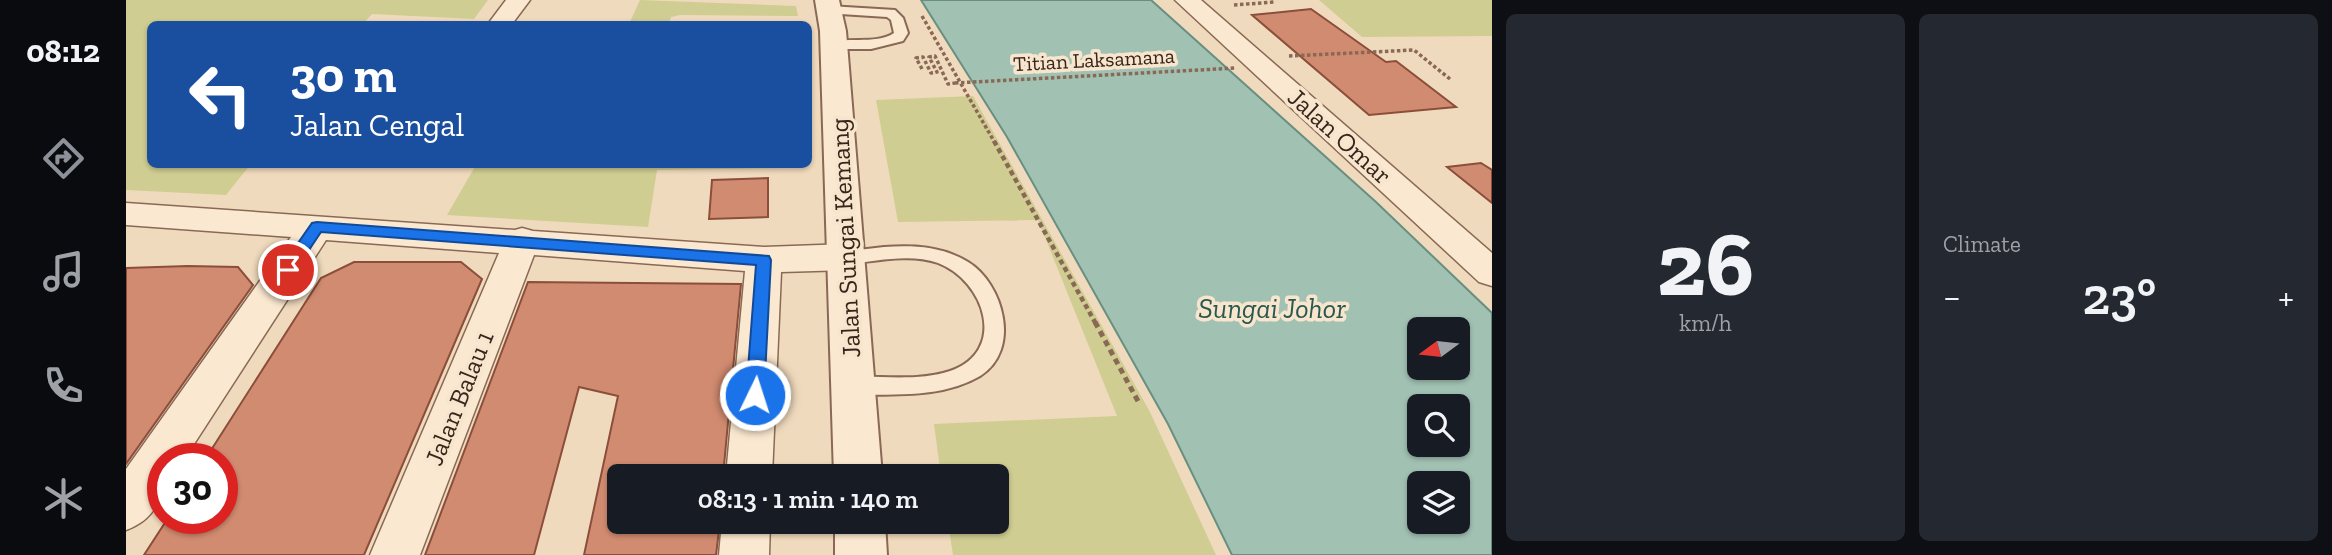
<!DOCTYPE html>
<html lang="en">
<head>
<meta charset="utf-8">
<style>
	:root { --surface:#171b24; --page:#242831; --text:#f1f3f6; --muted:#9ea1a6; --accent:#8c9099 }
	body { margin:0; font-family:"Zilla Slab",serif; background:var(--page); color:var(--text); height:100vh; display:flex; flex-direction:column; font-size:26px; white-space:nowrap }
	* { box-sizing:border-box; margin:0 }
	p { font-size:23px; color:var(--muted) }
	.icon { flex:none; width:38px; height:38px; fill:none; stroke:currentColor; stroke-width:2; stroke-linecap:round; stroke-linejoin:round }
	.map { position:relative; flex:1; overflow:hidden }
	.panel { display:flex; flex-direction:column; gap:14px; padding:14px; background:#0d0f14; width:840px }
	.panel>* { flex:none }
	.banner { position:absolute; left:21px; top:21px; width:665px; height:147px; border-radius:10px; box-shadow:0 2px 5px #0004; background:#1a4fa0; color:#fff; overflow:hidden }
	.needle { width:46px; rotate:255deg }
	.fabs { position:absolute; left:1281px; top:317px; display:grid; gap:14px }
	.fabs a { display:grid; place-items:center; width:63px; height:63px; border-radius:10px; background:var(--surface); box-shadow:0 2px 5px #0004; font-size:35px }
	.speed { position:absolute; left:21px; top:443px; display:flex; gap:14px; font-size:35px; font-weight:700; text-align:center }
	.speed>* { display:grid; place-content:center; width:91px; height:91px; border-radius:50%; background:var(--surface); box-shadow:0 2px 5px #0004; line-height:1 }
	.speed .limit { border:10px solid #d22; background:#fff; color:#111 }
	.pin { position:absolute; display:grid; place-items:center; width:60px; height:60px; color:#fff; margin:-30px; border:4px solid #fff; border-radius:50%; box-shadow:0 2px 7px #0007 }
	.me { position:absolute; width:77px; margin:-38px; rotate:4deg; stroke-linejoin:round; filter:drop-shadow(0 0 5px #0008) }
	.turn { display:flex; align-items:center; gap:24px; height:147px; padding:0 28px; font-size:32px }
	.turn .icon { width:91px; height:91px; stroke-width:2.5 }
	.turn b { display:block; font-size:49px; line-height:60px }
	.big { font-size:52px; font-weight:600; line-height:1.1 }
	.panel .tile { flex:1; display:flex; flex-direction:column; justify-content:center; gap:10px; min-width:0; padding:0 24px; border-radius:10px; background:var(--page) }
	.panel .dial { align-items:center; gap:0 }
	.dial b { font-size:91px; line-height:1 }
	.heat { display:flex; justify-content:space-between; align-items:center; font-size:38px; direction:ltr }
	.panel .tiles { flex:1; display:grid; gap:14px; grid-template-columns:repeat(2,1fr) }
	.trip { position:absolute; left:481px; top:464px; width:402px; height:70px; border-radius:10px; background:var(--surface); box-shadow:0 2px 5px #0004; font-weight:600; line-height:70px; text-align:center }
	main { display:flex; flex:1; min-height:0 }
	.dock { display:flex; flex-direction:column; width:126px; justify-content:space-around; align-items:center; background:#090b0e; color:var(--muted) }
	.dock .icon { width:49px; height:49px }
	.dock .on { color:var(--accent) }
	.dock b { font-size:32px; color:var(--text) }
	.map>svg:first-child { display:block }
	.green { fill:#cfcd91 }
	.water { fill:#a1c1b3; stroke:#688f80; stroke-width:2; fill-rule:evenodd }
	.building { fill:#d18b70; stroke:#8a4e3a; stroke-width:2 }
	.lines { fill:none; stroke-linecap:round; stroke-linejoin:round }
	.service-casing { stroke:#896955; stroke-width:4 }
	.minor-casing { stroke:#896955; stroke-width:3 }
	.tertiary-casing { stroke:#896955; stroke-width:4 }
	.path-far2 { stroke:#896955; stroke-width:3.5; stroke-dasharray:3.5 2.5; stroke-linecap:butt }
	.path-far1 { stroke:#896955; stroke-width:4.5; stroke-dasharray:5 3.5; stroke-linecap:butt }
	.path { stroke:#896955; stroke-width:5; stroke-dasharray:6 4.5; stroke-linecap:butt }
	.service { fill:#fbe8d0; fill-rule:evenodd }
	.minor { fill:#fbe8d0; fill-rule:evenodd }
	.tertiary { fill:#fbe8d0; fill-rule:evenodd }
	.path-bridge { stroke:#896955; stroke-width:3.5; stroke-dasharray:3.5 2.5; stroke-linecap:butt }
	.route { fill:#1a73e8; stroke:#114b97; stroke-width:2 }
	.labels { text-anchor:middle; stroke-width:7; stroke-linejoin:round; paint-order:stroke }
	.far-street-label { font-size:21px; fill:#37251b; stroke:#f7e5cd }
	.street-label { font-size:26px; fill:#37251b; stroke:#f7e5cd }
	.water-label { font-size:28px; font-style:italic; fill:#29584f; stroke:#f7e5cd }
</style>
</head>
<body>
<main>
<nav class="dock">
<b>08:12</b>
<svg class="icon on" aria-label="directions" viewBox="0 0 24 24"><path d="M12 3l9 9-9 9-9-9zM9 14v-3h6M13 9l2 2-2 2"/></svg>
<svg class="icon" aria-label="music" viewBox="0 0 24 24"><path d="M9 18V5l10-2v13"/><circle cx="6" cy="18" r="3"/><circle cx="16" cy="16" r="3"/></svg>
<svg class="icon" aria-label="phone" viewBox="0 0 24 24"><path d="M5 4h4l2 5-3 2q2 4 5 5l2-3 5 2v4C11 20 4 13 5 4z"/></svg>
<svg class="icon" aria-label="climate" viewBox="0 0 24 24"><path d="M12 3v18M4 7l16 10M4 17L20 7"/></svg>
</nav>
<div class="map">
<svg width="1366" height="555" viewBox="0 0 1366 555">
	<rect width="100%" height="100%" fill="#f0dabd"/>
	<path class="green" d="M 0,0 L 362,0 L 348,19 L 246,14 L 237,24 L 24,24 L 24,164 L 124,165 L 100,195 L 0,190 Z
		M 514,0 L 670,6 L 672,16 L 554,15 L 545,17 L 543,24 L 503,24 Z
		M 1193,0 L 1366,0 L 1366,36 L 1236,37 Z
		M 847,96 L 1024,412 L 1090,555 L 827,555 L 822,522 L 872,522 L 872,476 L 815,476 L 808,424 L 991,416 L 912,220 L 772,222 L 750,100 Z
		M 350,165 L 350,164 L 659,165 L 658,168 L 531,170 L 522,227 L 321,215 Z"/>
	<path class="water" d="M 795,0 L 1025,0 L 1250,202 L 1366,313 L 1366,555 L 1106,555 L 1042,424 L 881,137 ZM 1293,329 L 1332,329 L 1332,368 L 1293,368 ZM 1293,406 L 1332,406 L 1332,444 L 1293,444 ZM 1293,483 L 1332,483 L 1332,522 L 1293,522 Z"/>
	<path class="building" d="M 1185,9 L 1260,62 L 1270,61 L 1330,107 L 1243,115 L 1126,15 Z
		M 1355,163 L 1366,170 L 1366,203 L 1321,167 Z
		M 642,178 L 642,217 L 583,219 L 586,180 Z
		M 228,262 L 335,262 L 356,279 L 238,555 L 18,555 L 42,518 L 96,518 L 96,458 L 80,458 L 195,278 Z
		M 62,266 L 112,267 L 127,285 L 0,464 L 0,268 Z
		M 402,282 L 615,284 L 597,476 L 494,476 L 494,522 L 594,522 L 590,555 L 458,555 L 492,396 L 453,387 L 408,555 L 299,555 Z"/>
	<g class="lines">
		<defs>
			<path id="service" d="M 703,6 L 769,10 L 777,18 L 782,33 L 777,41 L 745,49 L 703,49 L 701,46 C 716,34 749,46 768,33 L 765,20 L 761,17 L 699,13 L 699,7 Z
				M 758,247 C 787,245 816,246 842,262 C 877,283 896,350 854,376 C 817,398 770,394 728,395 L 720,392 L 717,386 L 720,380 L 728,377 C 758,376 795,381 824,371 C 882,351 859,281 812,263 C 785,253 750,261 722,264 L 715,262 L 713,257 L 715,252 Z"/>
			<path id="minor" d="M 380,0 L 404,0 L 386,24 L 362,24 Z
				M 1049,0 L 1075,0 L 1366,253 L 1366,286 L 1353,282 Z
				M 0,203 L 389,230 L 396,228 L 407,231 L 638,247 L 722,244 L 735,248 L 740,257 L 735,266 L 722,270 L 655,272 L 646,476 L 600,476 L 619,271 L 408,255 L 294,555 L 244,555 L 373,253 L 200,240 L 59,458 L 37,458 C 37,492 35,517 0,530 L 0,469 L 165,237 L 0,225 Z
				M 596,522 L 644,522 L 643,555 L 593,555 Z"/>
			<path id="tertiary" d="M 689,0 L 713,0 L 720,31 L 756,476 L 708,476 L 694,31 Z
				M 709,522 L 759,522 L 761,555 L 709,555 Z"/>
		</defs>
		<use href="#service" class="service-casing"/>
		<use href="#minor" class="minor-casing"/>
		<use href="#tertiary" class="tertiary-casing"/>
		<path class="path-far2" d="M 1108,5 L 1149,2
			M 796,16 L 869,143
			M 1163,56 L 1288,50 L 1324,79
			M 796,69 L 790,58 L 797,57 L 805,73 L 811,72 L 803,57 L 809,56 L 822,84 L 829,83"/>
		<path class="path-far1" d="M 868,141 L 970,324"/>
		<path class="path" d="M 969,322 L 1013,403"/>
		<use href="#service" class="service"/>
		<use href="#minor" class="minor"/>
		<use href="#tertiary" class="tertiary"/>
		<path class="path-bridge" d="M 829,83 L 1110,68"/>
	</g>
	<path class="route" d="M 191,222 L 643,256 L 645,260 L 638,395 L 635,400 L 629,402 L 622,400 L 620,395 L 630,265 L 195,232 L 167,274 L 156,274 L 154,270 L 156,266 L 186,223 Z"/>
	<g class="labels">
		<g class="far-street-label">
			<text transform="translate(968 60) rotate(-3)" y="7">Titian Laksamana</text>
		</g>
		<g class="street-label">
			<text transform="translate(1214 136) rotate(42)" y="9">Jalan Omar</text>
			<text transform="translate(719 238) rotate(-93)" y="9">Jalan Sungai Kemang</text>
			<text transform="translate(333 398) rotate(-68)" y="9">Jalan Balau 1</text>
		</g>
		<g class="water-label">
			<text x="1146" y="318">Sungai Johor</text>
		</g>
	</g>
</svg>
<div class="fabs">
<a><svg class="needle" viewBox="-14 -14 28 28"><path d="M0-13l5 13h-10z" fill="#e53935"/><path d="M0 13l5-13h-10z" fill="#9ea1a6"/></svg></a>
<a><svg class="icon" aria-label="search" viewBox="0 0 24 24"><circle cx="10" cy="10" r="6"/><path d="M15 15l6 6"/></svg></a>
<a><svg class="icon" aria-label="layers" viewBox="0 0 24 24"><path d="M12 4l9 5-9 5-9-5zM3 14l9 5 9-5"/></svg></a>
</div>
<div class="speed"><div class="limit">30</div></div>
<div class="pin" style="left:162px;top:270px;background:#d93025"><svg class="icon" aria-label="arrive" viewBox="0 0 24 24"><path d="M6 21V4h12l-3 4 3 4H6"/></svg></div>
<svg class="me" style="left:629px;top:395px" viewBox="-20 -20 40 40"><circle r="17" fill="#1a73e8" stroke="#fff" stroke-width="3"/><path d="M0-11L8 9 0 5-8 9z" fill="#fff"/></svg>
<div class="trip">08:13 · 1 min · 140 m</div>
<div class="banner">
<div class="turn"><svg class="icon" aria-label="left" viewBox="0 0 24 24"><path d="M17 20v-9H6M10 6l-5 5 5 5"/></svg><div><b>30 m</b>Jalan Cengal</div></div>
</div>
</div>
<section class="panel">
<div class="tiles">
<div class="tile dial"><b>26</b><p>km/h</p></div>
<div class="tile"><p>Climate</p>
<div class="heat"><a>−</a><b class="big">23°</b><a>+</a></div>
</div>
</div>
</section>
</main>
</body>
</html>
